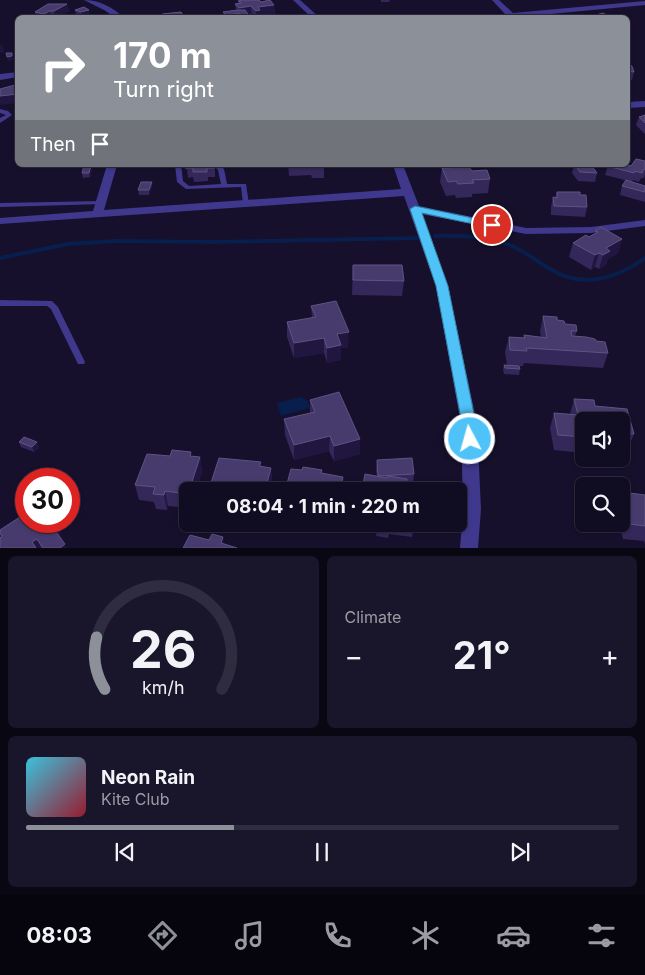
<!DOCTYPE html>
<html lang="en">
<head>
<meta charset="utf-8">
<style>
	:root { --surface:#100c21; --page:#19152a; --text:#f1f3f6; --muted:#9c9ba5; --line:#302c3f; --accent:#8c9099 }
	body { margin:0; font-family:Inter,sans-serif; background:var(--page); color:var(--text); height:100vh; display:flex; flex-direction:column; font-size:19px; white-space:nowrap }
	* { box-sizing:border-box; margin:0 }
	p { font-size:16px; color:var(--muted) }
	.icon { flex:none; width:28px; height:28px; fill:none; stroke:currentColor; stroke-width:2; stroke-linecap:round; stroke-linejoin:round }
	.map { position:relative; height:548px; overflow:hidden }
	.drawer { display:flex; flex-direction:column; gap:8px; padding:8px; background:#090712; flex:1 }
	.drawer>* { flex:none }
	.guide { position:absolute; left:15px; top:15px; width:615px; height:152px; border-radius:8px; box-shadow:0 1px 4px #0004,0 0 0 1px var(--line); background:#8c9099; color:#fff; overflow:hidden }
	.tools { position:absolute; left:575px; top:412px; display:grid; gap:10px }
	.tools a { display:grid; place-items:center; width:55px; height:55px; border-radius:8px; background:var(--surface); box-shadow:0 1px 4px #0004,0 0 0 1px var(--line); font-size:25px }
	.speed { position:absolute; left:15px; top:468px; display:flex; gap:10px; font-size:25px; font-weight:700; text-align:center }
	.speed>* { display:grid; place-content:center; width:65px; height:65px; border-radius:50%; background:var(--surface); box-shadow:0 1px 4px #0004,0 0 0 1px var(--line); line-height:1 }
	.speed .limit { border:8px solid #d22; background:#fff; color:#111 }
	.pin { position:absolute; display:grid; place-items:center; width:42px; height:42px; color:#fff; margin:-21px; border:2px solid #fff; border-radius:50%; box-shadow:0 1px 5px #0007 }
	.me { position:absolute; width:55px; margin:-28px; rotate:354deg; stroke-linejoin:round; filter:drop-shadow(0 0 4px #0008) }
	.turn { display:flex; align-items:center; gap:18px; height:105px; padding:0 15px; font-size:22px }
	.turn .icon { width:65px; height:65px; stroke-width:2.5 }
	.turn b { display:block; font-size:35px; line-height:42px }
	.then { display:flex; align-items:center; height:48px; padding:0 15px; background:#0003; gap:10px; font-size:19px }
	.big { font-size:38px; font-weight:700; line-height:1.1 }
	.drawer .card { flex:1; display:flex; flex-direction:column; justify-content:center; gap:8px; min-width:0; padding:0 18px; border-radius:8px; background:var(--page) }
	.drawer .dial { align-items:center; gap:0 }
	.dial svg { height:130px; overflow:visible; fill:none; stroke:var(--line); stroke-width:7; stroke-linecap:round; text-anchor:middle }
	.dial text { fill:var(--text); stroke:none }
	.song { display:flex; align-items:center; gap:15px }
	.cover { width:60px; height:60px; border-radius:8px; background:linear-gradient(135deg,hsl(190 70% 55%),hsl(350 70% 35%)) }
	.played { height:5px; border-radius:2px; background:linear-gradient(90deg,var(--accent) 35%,var(--line) 35%) }
	.keys { display:flex; justify-content:space-around; direction:ltr }
	.heat { display:flex; justify-content:space-between; align-items:center; font-size:28px; direction:ltr }
	.drawer .tiles { flex:1; display:grid; gap:8px; grid-template-columns:1fr 1fr }
	.card:last-child { grid-column:span 2 }
	.trip { position:absolute; left:179px; top:482px; width:288px; height:50px; border-radius:8px; background:var(--surface); box-shadow:0 1px 4px #0004,0 0 0 1px var(--line); font-weight:700; line-height:50px; text-align:center }
	.tab-bar { display:flex; height:80px; justify-content:space-around; align-items:center; background:#06050d; color:var(--muted) }
	.tab-bar .icon { width:35px; height:35px }
	.tab-bar .on { color:var(--accent) }
	.tab-bar b { font-size:22px; color:var(--text) }
	.map>svg:first-child { display:block }
	.water { fill:#081e4d }
	.lines { fill:none; stroke-linecap:round; stroke-linejoin:round }
	.stream { stroke:#081e4d; stroke-width:4 }
	.service { fill:#3f388d; fill-rule:evenodd }
	.minor { fill:#3f388d; fill-rule:evenodd }
	.wall { fill:#34275a }
	.shaded-wall { fill:#201640 }
	.building { fill:#463b6c; stroke:#5e5483 }
	.route { fill:#4fc3f7; stroke:#337fa1 }
</style>
</head>
<body>
<div class="map">
<svg width="645" height="548" viewBox="0 0 645 548">
	<rect width="100%" height="100%" fill="#16102c"/>
	<path class="water" d="M 300,397 L 307,400 L 310,408 L 281,416 L 277,403 Z"/>
	<g class="lines">
		<path class="stream" d="M 435,236 C 459,235 484,236 507,244 C 523,250 535,260 550,269 C 582,289 616,279 645,258
			M 0,258 L 68,244 L 116,241 L 213,242 L 417,238"/>
		<path class="service" d="M 0,109 L 8,111 L 12,115 L 0,123 L 0,118 L 6,115 L 0,113 Z
			M 175,165 L 181,165 L 183,181 L 189,186 L 221,184 L 218,170 L 213,165 L 220,165 L 224,169 L 227,184 L 246,184 L 249,204 L 246,206 L 243,204 L 241,187 L 186,189 L 177,182 Z
			M 101,201 L 104,203 L 103,204 L 0,207 L 0,203 Z
			M 0,300 L 52,301 L 58,307 L 85,362 L 84,364 L 78,364 L 51,309 L 47,306 L 0,306 Z"/>
		<path class="minor" d="M 84,0 C 99,0 113,7 124,18 L 116,18 L 104,10 Z
			M 293,0 L 300,0 L 320,18 L 312,18 Z
			M 492,0 L 499,0 L 513,13 L 645,1 L 645,5 L 509,18 L 477,18 L 505,14 Z
			M 18,72 L 18,77 L 0,80 L 0,74 Z
			M 645,101 L 645,107 L 628,108 L 628,102 Z
			M 107,165 L 117,165 L 104,210 L 401,189 L 393,165 L 403,165 L 419,206 L 526,228 L 591,227 L 645,220 L 645,226 L 591,233 L 526,234 L 421,214 L 448,286 L 477,424 L 481,509 L 478,548 L 460,548 L 463,509 L 461,424 L 436,286 L 404,196 L 0,224 L 0,218 L 93,211 Z"/>
	</g>
	<path class="wall" d="M 381,0 L 390,0 L 389,2 L 381,2 Z
		M 238,1 L 261,2 L 274,5 L 275,15 L 261,18 L 253,18 L 252,17 L 250,18 L 224,18 L 223,12 L 236,10 L 235,4 L 239,3 Z
		M 67,4 L 69,11 L 57,18 L 36,18 L 35,12 Z
		M 75,10 L 90,13 L 82,16 L 76,14 Z
		M 628,65 L 634,72 L 632,80 L 628,79 Z
		M 645,115 L 645,134 L 636,125 L 639,117 Z
		M 645,161 L 645,174 L 644,178 L 641,178 L 639,182 L 633,180 L 632,182 L 605,175 L 608,165 L 631,166 Z
		M 93,165 L 90,177 L 83,178 L 82,173 Z
		M 146,165 L 160,165 L 160,167 L 147,168 Z
		M 184,165 L 215,165 L 215,177 L 208,177 L 208,181 L 194,182 L 193,177 L 188,178 L 187,169 L 185,170 Z
		M 283,165 L 324,165 L 324,178 L 312,178 L 311,175 L 289,176 L 288,165 Z
		M 574,165 L 591,165 L 597,173 L 595,182 L 578,181 L 572,173 Z
		M 442,168 L 472,171 L 490,179 L 488,193 L 472,194 L 472,197 L 456,198 L 455,195 L 446,196 L 440,182 Z
		M 622,186 L 645,186 L 645,202 L 620,195 Z
		M 152,187 L 149,195 L 139,195 L 138,190 Z
		M 557,192 L 587,207 L 585,217 L 551,215 L 551,207 L 553,197 L 555,198 Z
		M 595,231 L 622,239 L 618,253 L 607,260 L 606,265 L 599,269 L 595,267 L 591,270 L 569,257 L 573,243 L 589,237 L 594,234 Z
		M 353,265 L 404,281 L 402,296 L 352,295 Z
		M 311,306 L 348,347 L 341,348 L 341,360 L 327,363 L 324,353 L 294,358 L 287,337 L 287,322 L 312,318 Z
		M 543,316 L 557,320 L 577,331 L 575,336 L 596,341 L 608,353 L 603,368 L 524,363 L 523,366 L 519,366 L 520,369 L 519,375 L 504,374 L 503,370 L 504,365 L 507,365 L 505,352 L 509,337 L 523,338 L 524,335 L 541,337 L 540,331 Z
		M 574,399 L 594,400 L 595,406 L 627,409 L 634,434 L 628,449 L 621,448 L 621,421 L 584,421 L 584,448 L 582,453 L 554,450 L 550,428 L 554,413 L 570,414 Z
		M 310,400 L 360,439 L 360,454 L 334,461 L 329,451 L 294,460 L 285,435 L 284,419 L 310,413 Z
		M 19,442 L 37,442 L 39,447 L 34,452 L 21,447 Z
		M 170,456 L 200,457 L 202,472 L 196,491 L 188,491 L 188,508 L 168,506 L 167,510 L 156,509 L 154,502 L 139,500 L 135,485 Z
		M 377,460 L 414,474 L 413,484 L 377,476 L 376,470 Z
		M 261,462 L 261,466 L 271,468 L 272,483 L 270,491 L 210,491 L 209,489 Z
		M 622,492 L 645,495 L 645,544 L 644,541 L 623,539 L 619,524 L 621,524 L 621,493 Z
		M 304,524 L 317,524 L 316,528 L 304,526 Z
		M 326,524 L 337,524 L 336,526 Z
		M 358,524 L 414,524 L 412,537 L 389,534 L 388,538 L 376,536 L 377,530 L 358,527 Z
		M 0,530 L 63,540 L 63,541 L 66,548 L 0,548 L 1,537 L 0,534 Z"/>
	<path class="shaded-wall" d="M 67,4 L 69,11 L 57,18 L 55,18 L 54,11 Z
		M 274,5 L 275,15 L 256,18 L 256,11 L 258,7 Z
		M 251,6 L 252,17 L 250,18 L 240,18 L 239,8 Z
		M 89,10 L 90,13 L 82,16 L 81,12 Z
		M 50,11 L 51,18 L 45,18 L 44,14 Z
		M 239,13 L 239,17 L 237,15 L 237,18 L 227,18 L 227,16 Z
		M 183,15 L 183,18 L 165,18 Z
		M 2,44 L 4,52 L 0,53 L 0,45 Z
		M 12,53 L 13,60 L 8,61 L 7,57 Z
		M 17,94 L 18,103 L 0,105 L 0,96 Z
		M 91,165 L 93,165 L 90,177 L 89,173 Z
		M 152,182 L 152,187 L 149,195 L 149,190 Z
		M 622,239 L 618,253 L 607,260 L 606,265 L 599,269 L 603,255 L 606,248 Z
		M 599,253 L 595,267 L 591,270 L 595,255 Z
		M 349,332 L 348,347 L 341,348 L 341,360 L 327,363 L 327,348 L 337,334 Z
		M 324,338 L 324,353 L 294,358 L 294,343 Z
		M 330,436 L 329,451 L 294,460 L 294,445 Z
		M 360,439 L 360,454 L 334,461 L 334,446 Z
		M 37,442 L 39,447 L 34,452 L 32,447 Z
		M 200,457 L 202,472 L 196,491 L 189,491 Z
		M 271,468 L 272,483 L 270,491 L 265,491 Z
		M 343,477 L 343,491 L 340,491 Z
		M 165,491 L 168,506 L 167,510 L 164,495 Z
		M 58,525 L 63,540 L 59,543 L 53,528 Z
		M 223,537 L 225,548 L 221,543 Z
		M 37,539 L 41,548 L 34,548 L 32,542 Z
		M 65,544 L 66,548 L 60,548 Z"/>
	<path class="building" d="M 242,0 L 259,0 L 261,2 L 270,0 L 274,5 L 258,7 L 260,10 L 256,11 L 251,6 L 239,8 L 235,4 L 241,3 L 238,1 Z
		M 48,4 L 67,4 L 54,11 L 50,11 L 44,14 L 35,12 Z
		M 84,7 L 89,10 L 81,12 L 75,10 Z
		M 238,10 L 245,10 L 250,17 L 239,18 L 237,15 L 240,14 L 239,13 L 227,16 L 223,12 Z
		M 181,12 L 183,15 L 164,18 L 162,14 Z
		M 603,13 L 612,18 L 601,18 L 596,15 Z
		M 563,16 L 565,18 L 554,18 Z
		M 6,53 L 12,53 L 12,56 L 7,57 Z
		M 628,65 L 632,66 L 634,72 L 628,71 Z
		M 15,85 L 15,87 L 18,87 L 18,94 L 0,96 L 0,89 Z
		M 645,115 L 645,123 L 639,117 Z
		M 636,159 L 645,161 L 645,169 L 644,169 L 642,173 L 635,171 L 634,173 L 607,166 L 627,165 L 631,166 Z
		M 84,165 L 91,165 L 89,173 L 82,173 Z
		M 187,165 L 215,165 L 215,168 L 207,168 L 207,172 L 193,172 L 193,168 L 186,168 Z
		M 575,165 L 591,165 L 597,173 L 580,172 Z
		M 469,167 L 472,171 L 487,170 L 490,179 L 472,180 L 474,183 L 458,184 L 456,181 L 448,182 L 442,168 Z
		M 626,180 L 645,186 L 645,192 L 622,186 Z
		M 141,182 L 152,182 L 149,190 L 138,190 Z
		M 557,192 L 580,192 L 580,195 L 586,195 L 587,207 L 554,206 L 553,197 L 557,198 Z
		M 601,227 L 622,239 L 606,248 L 610,251 L 603,255 L 599,253 L 595,255 L 573,243 L 586,235 L 589,237 L 598,232 L 595,231 Z
		M 353,265 L 402,265 L 404,281 L 353,280 Z
		M 336,301 L 349,332 L 337,334 L 341,345 L 327,348 L 324,338 L 294,343 L 287,322 L 316,317 L 311,306 Z
		M 543,316 L 557,317 L 557,320 L 564,321 L 565,324 L 576,325 L 577,331 L 571,331 L 572,336 L 586,337 L 595,339 L 596,341 L 605,342 L 608,353 L 526,348 L 527,351 L 510,350 L 509,337 L 525,338 L 524,335 L 547,338 Z
		M 504,365 L 519,366 L 520,369 L 505,368 Z
		M 339,392 L 360,439 L 334,446 L 330,436 L 294,445 L 284,419 L 315,412 L 310,400 Z
		M 574,399 L 594,400 L 595,406 L 627,409 L 634,434 L 621,433 L 621,421 L 584,421 L 584,437 L 558,435 L 554,413 L 578,415 Z
		M 24,437 L 37,442 L 32,447 L 19,442 Z
		M 172,450 L 191,452 L 190,456 L 200,457 L 189,491 L 188,491 L 188,494 L 165,491 L 164,495 L 153,494 L 155,487 L 135,485 L 147,454 L 170,456 Z
		M 219,458 L 261,462 L 259,466 L 271,468 L 265,491 L 227,491 L 209,489 Z
		M 412,458 L 414,474 L 378,476 L 377,460 Z
		M 303,467 L 322,470 L 321,473 L 343,477 L 340,491 L 285,491 L 291,469 L 302,470 Z
		M 365,474 L 387,478 L 388,476 L 407,479 L 406,484 L 418,486 L 417,491 L 362,491 Z
		M 622,492 L 645,495 L 645,526 L 630,524 Z
		M 26,513 L 26,521 L 55,521 L 58,525 L 53,528 L 65,544 L 60,548 L 43,548 L 37,539 L 32,542 L 36,548 L 0,548 L 0,538 L 2,536 L 0,533 L 0,530 Z
		M 212,534 L 223,537 L 221,543 L 237,548 L 183,548 L 190,535 L 209,540 Z"/>
	<path class="route" d="M 415,206 L 492,222 L 497,225 L 492,228 L 422,213 L 448,286 L 476,424 L 477,439 L 475,443 L 470,445 L 465,443 L 462,439 L 462,424 L 436,286 L 410,209 Z"/>
</svg>
<div class="tools">
<a><svg class="icon" aria-label="sound" viewBox="0 0 24 24"><path d="M4 9h4l5-4v14l-5-4H4zM17 9q2 3 0 6"/></svg></a>
<a><svg class="icon" aria-label="search" viewBox="0 0 24 24"><circle cx="10" cy="10" r="6"/><path d="M15 15l6 6"/></svg></a>
</div>
<div class="speed"><div class="limit">30</div></div>
<div class="pin" style="left:492px;top:225px;background:#d93025"><svg class="icon" aria-label="arrive" viewBox="0 0 24 24"><path d="M6 21V4h12l-3 4 3 4H6"/></svg></div>
<svg class="me" style="left:470px;top:439px" viewBox="-20 -20 40 40"><circle r="17" fill="#4fc3f7" stroke="#fff" stroke-width="3"/><path d="M0-11L8 9 0 5-8 9z" fill="#fff"/></svg>
<div class="trip">08:04 · 1 min · 220 m</div>
<div class="guide">
<div class="turn"><svg class="icon" aria-label="right" viewBox="0 0 24 24"><path d="M7 20v-9h11M14 6l5 5-5 5"/></svg><div><b>170 m</b>Turn right</div></div>
<div class="then">Then<svg class="icon" aria-label="arrive" viewBox="0 0 24 24"><path d="M6 21V4h12l-3 4 3 4H6"/></svg></div>
</div>
</div>
<section class="drawer">
<div class="tiles">
<div class="card dial"><svg viewBox="0 0 100 80">
<path d="M14 69A42 42 0 1 1 86 69"/>
<path d="M14 69A42 42 0 0 1 9 37" stroke="#8c9099"/>
<text x="50" y="56" font-size="32" font-weight="700">26</text>
<text x="50" y="72" font-size="11">km/h</text>
</svg></div>
<div class="card"><p>Climate</p>
<div class="heat"><a>−</a><b class="big">21°</b><a>+</a></div>
</div>
<div class="card">
<div class="song"><i class="cover"></i><div><b>Neon Rain</b><p>Kite Club</p></div></div>
<div class="played"></div>
<div class="keys"><svg class="icon" aria-label="previous" viewBox="0 0 24 24"><path d="M18 5L8 12l10 7zM5 5v14"/></svg><svg class="icon" aria-label="pause" viewBox="0 0 24 24"><path d="M8 5v14M16 5v14"/></svg><svg class="icon" aria-label="next" viewBox="0 0 24 24"><path d="M6 5l10 7-10 7zM19 5v14"/></svg></div>
</div>
</div>
</section>
<nav class="tab-bar">
<b>08:03</b>
<svg class="icon on" aria-label="directions" viewBox="0 0 24 24"><path d="M12 3l9 9-9 9-9-9zM9 14v-3h6M13 9l2 2-2 2"/></svg>
<svg class="icon" aria-label="music" viewBox="0 0 24 24"><path d="M9 18V5l10-2v13"/><circle cx="6" cy="18" r="3"/><circle cx="16" cy="16" r="3"/></svg>
<svg class="icon" aria-label="phone" viewBox="0 0 24 24"><path d="M5 4h4l2 5-3 2q2 4 5 5l2-3 5 2v4C11 20 4 13 5 4z"/></svg>
<svg class="icon" aria-label="climate" viewBox="0 0 24 24"><path d="M12 3v18M4 7l16 10M4 17L20 7"/></svg>
<svg class="icon" aria-label="car" viewBox="0 0 24 24"><path d="M5 17H2v-5l4-1 3-4h7l3 4 3 1v5h-3M9 17h6M6 11h13"/><circle cx="7" cy="17" r="2"/><circle cx="17" cy="17" r="2"/></svg>
<svg class="icon" aria-label="filters" viewBox="0 0 24 24"><path d="M4 7h16M4 17h16"/><circle cx="9" cy="7" r="2"/><circle cx="15" cy="17" r="2"/></svg>
</nav>
</body>
</html>
